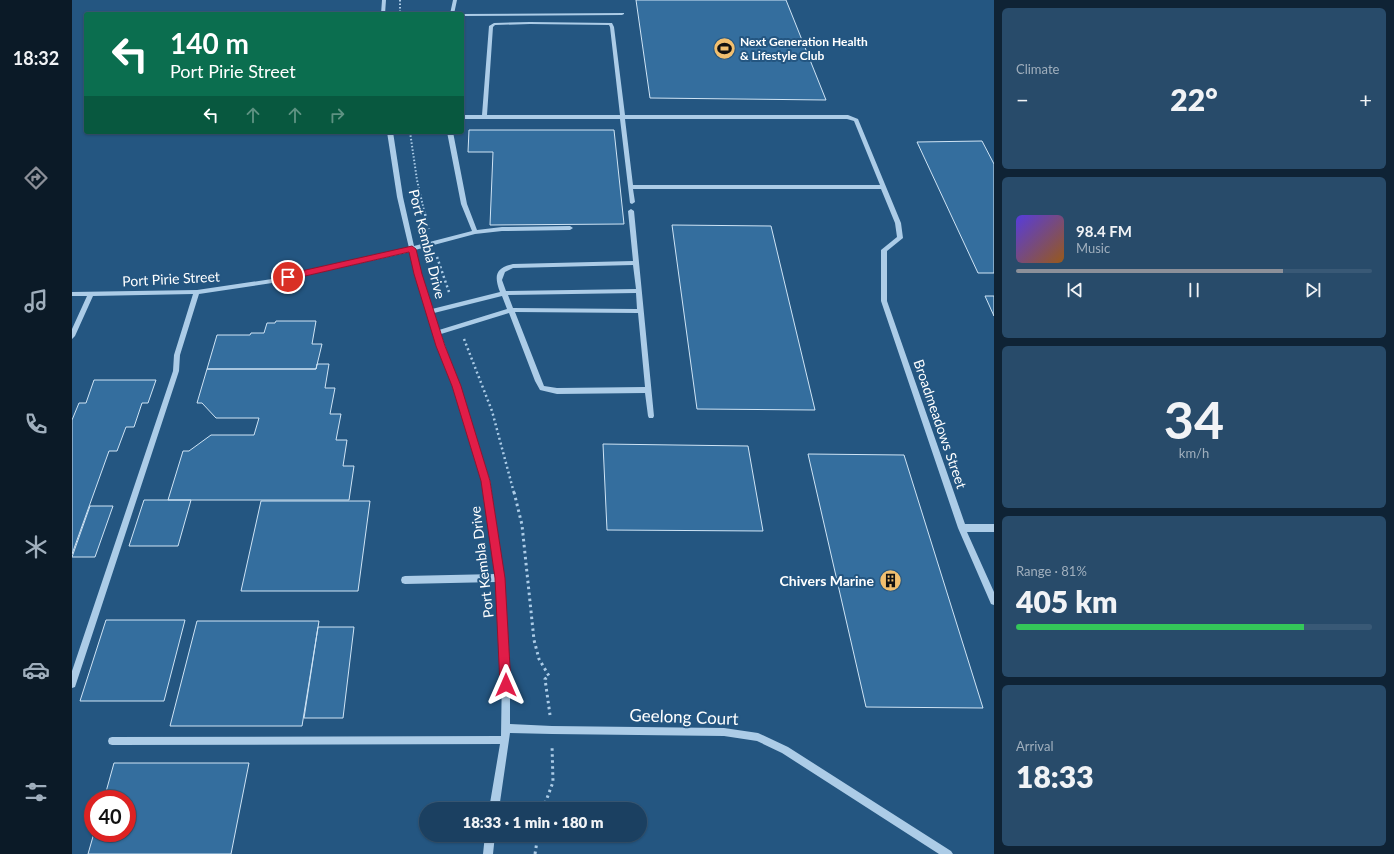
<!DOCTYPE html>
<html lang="en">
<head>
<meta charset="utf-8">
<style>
	:root { --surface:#1b4061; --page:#284b6a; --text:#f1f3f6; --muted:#a0afbd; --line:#395976; --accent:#8c9099 }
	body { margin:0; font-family:Lato,sans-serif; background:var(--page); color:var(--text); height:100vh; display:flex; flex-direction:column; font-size:15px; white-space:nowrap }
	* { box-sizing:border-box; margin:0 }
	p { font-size:13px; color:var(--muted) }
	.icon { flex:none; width:22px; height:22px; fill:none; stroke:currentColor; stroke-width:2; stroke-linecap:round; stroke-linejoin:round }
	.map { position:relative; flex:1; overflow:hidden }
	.sheet { display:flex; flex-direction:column; gap:8px; padding:8px; background:#0f2335; width:400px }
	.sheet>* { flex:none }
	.banner { position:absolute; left:12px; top:12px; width:380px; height:122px; border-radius:4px; box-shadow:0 1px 3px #0004,0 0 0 1px var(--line); background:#0b6e4f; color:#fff; overflow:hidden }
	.speed { position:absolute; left:12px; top:790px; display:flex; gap:8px; font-size:20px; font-weight:700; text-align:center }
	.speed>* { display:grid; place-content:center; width:52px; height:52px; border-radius:50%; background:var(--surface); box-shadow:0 1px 3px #0004,0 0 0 1px var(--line); line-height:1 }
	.speed .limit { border:6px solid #d22; background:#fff; color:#111 }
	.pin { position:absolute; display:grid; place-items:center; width:34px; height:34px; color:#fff; margin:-17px; border:2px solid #fff; border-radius:50%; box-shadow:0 1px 4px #0007 }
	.me { position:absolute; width:44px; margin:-22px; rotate:0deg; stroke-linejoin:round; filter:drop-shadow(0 0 3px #0008) }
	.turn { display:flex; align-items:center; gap:14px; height:84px; padding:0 20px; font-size:18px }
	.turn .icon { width:52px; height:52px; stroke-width:2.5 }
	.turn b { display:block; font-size:28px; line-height:34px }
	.lanes { display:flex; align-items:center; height:38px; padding:0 20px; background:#0003; justify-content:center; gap:20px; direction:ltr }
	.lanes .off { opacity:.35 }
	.big { font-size:30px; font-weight:800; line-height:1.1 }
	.sheet .widget { flex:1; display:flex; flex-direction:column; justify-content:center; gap:6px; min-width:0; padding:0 14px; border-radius:6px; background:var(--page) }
	.sheet .dial { align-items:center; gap:0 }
	.dial b { font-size:52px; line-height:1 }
	.song { display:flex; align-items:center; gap:12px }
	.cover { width:48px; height:48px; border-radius:6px; background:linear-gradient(135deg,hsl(250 70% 55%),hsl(30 70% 35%)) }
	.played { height:4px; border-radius:2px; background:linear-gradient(90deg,var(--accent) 75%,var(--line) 75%) }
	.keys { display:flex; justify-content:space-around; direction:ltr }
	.heat { display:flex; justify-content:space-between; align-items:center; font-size:22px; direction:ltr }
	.charge { height:6px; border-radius:3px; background:linear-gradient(90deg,#34c759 81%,var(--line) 0) }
	.trip { position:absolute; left:347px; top:802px; width:228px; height:40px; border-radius:20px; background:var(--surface); box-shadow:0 1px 3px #0004,0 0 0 1px var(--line); font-weight:800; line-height:40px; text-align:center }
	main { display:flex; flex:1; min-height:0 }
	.menu { display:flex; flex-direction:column; width:72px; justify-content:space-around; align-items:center; background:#0b1a27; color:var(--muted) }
	.menu .icon { width:28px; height:28px }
	.menu .on { color:var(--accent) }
	.menu b { font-size:18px; color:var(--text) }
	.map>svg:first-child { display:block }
	.building { fill:#346e9e; stroke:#cfe4f5 }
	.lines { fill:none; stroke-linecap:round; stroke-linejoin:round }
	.path-far2 { stroke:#accce7; stroke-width:2; stroke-dasharray:1.5 2; stroke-linecap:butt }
	.path-far1 { stroke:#accce7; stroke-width:2.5; stroke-dasharray:2 3; stroke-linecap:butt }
	.path { stroke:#accce7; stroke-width:3; stroke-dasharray:2.5 3.5; stroke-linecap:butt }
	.minor { fill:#accce7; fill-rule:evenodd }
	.route { fill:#e11d48; stroke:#92132f }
	.labels { text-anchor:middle; stroke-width:4; stroke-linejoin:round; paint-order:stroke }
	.far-poi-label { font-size:12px; font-weight:bold; fill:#fff; stroke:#245681; text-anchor:start }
	.street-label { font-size:14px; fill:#fff; stroke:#245681 }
	.poi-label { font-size:14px; font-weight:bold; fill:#fff; stroke:#245681; text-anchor:end }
	.near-street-label { font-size:17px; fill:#fff; stroke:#245681 }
</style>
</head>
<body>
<main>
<nav class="menu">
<b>18:32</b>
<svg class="icon on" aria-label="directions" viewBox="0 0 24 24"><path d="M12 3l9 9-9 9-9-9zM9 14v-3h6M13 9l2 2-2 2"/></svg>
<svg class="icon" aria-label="music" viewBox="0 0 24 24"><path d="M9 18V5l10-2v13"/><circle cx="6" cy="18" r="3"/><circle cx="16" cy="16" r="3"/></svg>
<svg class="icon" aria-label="phone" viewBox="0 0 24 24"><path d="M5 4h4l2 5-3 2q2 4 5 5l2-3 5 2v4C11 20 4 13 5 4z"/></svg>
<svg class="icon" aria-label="climate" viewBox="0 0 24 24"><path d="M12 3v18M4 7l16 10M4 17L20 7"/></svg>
<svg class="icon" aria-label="car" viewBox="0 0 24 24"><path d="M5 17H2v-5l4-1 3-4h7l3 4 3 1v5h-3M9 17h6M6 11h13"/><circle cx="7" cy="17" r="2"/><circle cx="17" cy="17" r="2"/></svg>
<svg class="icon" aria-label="filters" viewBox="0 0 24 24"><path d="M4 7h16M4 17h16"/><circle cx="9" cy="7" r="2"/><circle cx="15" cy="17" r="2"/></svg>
</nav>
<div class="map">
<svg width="922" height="854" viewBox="0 0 922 854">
	<rect width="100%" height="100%" fill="#245681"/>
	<path class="building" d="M 564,0 L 714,0 L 754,100 L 578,98 Z
		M 397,130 L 542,130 L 552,224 L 418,225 L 421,152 L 396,152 Z
		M 910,141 L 922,164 L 922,273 L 906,273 L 845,142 Z
		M 600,225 L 699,226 L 743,410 L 625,409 Z
		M 913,296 L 922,296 L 922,316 Z
		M 204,321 L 244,321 L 240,344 L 250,344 L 244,369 L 135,369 L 145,335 L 178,335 L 179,333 L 192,333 L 195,323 L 203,323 Z
		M 245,364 L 257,364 L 253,388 L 263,388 L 258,414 L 269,414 L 264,440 L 275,440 L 271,466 L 282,466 L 277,500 L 96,500 L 111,451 L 117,451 L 139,435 L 182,435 L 187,418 L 144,418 L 130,403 L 125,403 L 135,369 L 244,369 Z
		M 22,380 L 84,380 L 76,403 L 70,403 L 62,427 L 54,427 L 45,451 L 37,451 L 0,554 L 0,420 L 7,403 L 14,403 Z
		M 531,444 L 676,446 L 691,531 L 535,530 Z
		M 736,454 L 832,455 L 911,708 L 794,707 Z
		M 72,500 L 119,500 L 106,546 L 57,546 Z
		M 189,501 L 298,501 L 286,591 L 169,591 Z
		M 18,506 L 41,506 L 23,557 L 0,557 Z
		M 34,620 L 113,620 L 92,701 L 8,701 Z
		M 125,621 L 247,621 L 230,726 L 98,726 Z
		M 246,627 L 282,627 L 271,718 L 232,718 Z
		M 42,763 L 177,763 L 159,854 L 16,854 L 22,833 L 55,833 L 55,799 L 32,799 Z"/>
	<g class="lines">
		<path class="path-far2" d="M 328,0 L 328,14
			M 338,132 L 345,180 L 353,215"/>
		<path class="path-far1" d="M 353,214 L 357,229
			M 365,257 L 377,292
			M 392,339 L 420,411 L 442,493"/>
		<path class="path" d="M 442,492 L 450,525 L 462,640 L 467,659 L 477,676 L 473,679 L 478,715
			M 471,809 L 481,782 L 480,745
			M 463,854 L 466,835"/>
		<path class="minor" d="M 310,0 L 314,0 L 313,14 L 309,14 Z
			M 381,0 L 385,0 L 382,14 L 378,14 Z
			M 552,13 L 552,14 L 550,15 L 390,16 L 390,14 L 389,14 Z
			M 458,22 L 540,23 L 542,27 L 553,115 L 776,115 L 786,119 L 829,223 L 831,238 L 815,251 L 815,301 L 893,524 L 922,524 L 922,532 L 895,532 L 922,592 L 922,605 L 919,604 L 886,528 L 809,301 L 809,250 L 825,237 L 823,223 L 809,189 L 561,189 L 563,202 L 560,204 L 558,203 L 548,119 L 390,119 L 390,115 L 410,115 L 417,26 L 422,23 ZM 458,24 L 537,25 L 538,27 L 548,115 L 415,115 L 421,27 L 423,25 ZM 553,119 L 775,119 L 782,121 L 808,185 L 561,185 Z
			M 315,132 L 321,132 L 331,197 L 342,246 L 400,231 L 389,204 L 375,132 L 381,132 L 395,204 L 405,230 L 430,227 L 498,226 L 501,228 L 498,230 L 430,231 L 403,234 L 343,250 L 349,274 L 360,309 L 428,292 C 422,276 423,268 441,264 L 561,261 L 556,211 L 559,209 L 562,211 L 582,416 L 581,418 L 577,418 L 576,416 L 573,393 L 485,394 L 468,390 L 463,381 L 437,313 L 369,334 L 387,386 L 418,481 L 432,578 L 438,670 L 438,724 L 480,726 L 652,728 L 686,733 L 716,747 L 879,851 L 881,854 L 867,854 L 710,753 L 685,741 L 652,736 L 480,734 L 438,733 L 437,740 L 427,809 L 417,809 L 428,744 L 40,745 L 37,744 L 36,741 L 37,738 L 40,737 L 429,736 L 430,670 L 424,582 L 333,584 L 330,583 L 329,580 L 330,577 L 333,576 L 424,574 L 410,481 L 381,386 L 366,346 L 355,312 L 343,274 L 338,252 L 200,283 L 127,294 L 108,355 L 107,371 L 4,684 L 3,687 L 0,688 L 0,671 L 101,371 L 102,355 L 121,294 L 21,296 L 3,336 L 0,339 L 0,329 L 15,296 L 0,296 L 0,292 L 125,290 L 200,279 L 337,248 L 325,197 ZM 561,265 L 564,289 L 434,291 L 430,280 L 433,272 L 441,268 ZM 564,293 L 565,309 L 441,308 L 436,295 ZM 430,296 L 435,309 L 367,330 L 362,313 ZM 443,312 L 566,313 L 573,387 L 485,388 L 472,386 Z
			M 413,835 L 423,835 L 421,854 L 411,854 Z"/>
	</g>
	<path class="route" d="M 340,246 L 344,249 L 350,274 L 373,346 L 389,386 L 418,481 L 433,578 L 439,685 L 438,689 L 434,690 L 430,689 L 428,685 L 423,578 L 409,481 L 380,386 L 364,346 L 342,274 L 337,252 L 216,280 L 212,277 L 216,274 Z"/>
	<defs>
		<symbol id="stadium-disc" viewBox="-11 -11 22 22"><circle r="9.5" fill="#f1bf6f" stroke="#245681"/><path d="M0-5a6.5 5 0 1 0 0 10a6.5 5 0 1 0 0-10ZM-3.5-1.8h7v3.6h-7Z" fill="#111"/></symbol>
		<symbol id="building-disc" viewBox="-11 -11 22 22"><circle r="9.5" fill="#f1bf6f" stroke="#245681"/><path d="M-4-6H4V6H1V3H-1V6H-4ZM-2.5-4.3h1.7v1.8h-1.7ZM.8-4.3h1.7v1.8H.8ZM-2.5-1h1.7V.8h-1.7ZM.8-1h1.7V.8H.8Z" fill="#111"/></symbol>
	</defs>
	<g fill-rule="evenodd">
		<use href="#stadium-disc" x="640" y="36" width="25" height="25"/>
		<use href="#building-disc" x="806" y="568" width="25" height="25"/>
	</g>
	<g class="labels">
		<g class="far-poi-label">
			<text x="668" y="46">Next Generation Health<tspan x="668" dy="14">&amp; Lifestyle Club</tspan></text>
		</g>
		<g class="street-label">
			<text transform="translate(355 244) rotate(76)" y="5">Port Kembla Drive</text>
			<text transform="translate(99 279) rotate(-3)" y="5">Port Pirie Street</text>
			<text transform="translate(868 424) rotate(71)" y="5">Broadmeadows Street</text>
			<text transform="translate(410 562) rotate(-97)" y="5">Port Kembla Drive</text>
		</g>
		<g class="poi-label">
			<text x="802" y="586">Chivers Marine</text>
		</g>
		<g class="near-street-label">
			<text transform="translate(612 717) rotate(2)" y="6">Geelong Court</text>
		</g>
	</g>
</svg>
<div class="speed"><div class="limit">40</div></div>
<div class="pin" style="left:216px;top:277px;background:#d93025"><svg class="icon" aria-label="arrive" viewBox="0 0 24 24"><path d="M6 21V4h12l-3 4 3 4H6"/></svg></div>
<svg class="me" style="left:434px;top:685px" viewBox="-20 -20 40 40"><path d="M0-17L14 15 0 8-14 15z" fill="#e11d48" stroke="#fff" stroke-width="4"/></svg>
<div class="trip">18:33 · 1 min · 180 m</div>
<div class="banner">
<div class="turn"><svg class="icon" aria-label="left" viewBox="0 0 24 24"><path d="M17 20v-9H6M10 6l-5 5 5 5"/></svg><div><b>140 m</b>Port Pirie Street</div></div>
<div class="lanes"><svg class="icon" aria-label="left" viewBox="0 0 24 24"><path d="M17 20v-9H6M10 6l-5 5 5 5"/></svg><svg class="icon off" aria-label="ahead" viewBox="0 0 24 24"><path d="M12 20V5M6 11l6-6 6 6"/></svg><svg class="icon off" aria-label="ahead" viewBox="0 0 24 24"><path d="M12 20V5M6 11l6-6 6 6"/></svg><svg class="icon off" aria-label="right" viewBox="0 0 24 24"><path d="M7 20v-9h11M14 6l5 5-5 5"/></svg></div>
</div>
</div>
<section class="sheet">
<div class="widget"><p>Climate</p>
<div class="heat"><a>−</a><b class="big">22°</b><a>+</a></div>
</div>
<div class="widget">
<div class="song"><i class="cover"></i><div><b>98.4 FM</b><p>Music</p></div></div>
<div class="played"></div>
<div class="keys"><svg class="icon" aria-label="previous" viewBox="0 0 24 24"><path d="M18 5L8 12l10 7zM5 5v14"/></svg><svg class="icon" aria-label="pause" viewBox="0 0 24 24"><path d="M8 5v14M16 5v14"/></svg><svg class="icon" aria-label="next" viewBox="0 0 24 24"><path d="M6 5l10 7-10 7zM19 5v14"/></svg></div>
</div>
<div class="widget dial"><b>34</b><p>km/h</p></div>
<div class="widget"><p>Range · 81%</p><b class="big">405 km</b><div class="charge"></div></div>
<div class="widget"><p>Arrival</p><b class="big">18:33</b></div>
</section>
</main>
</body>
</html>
